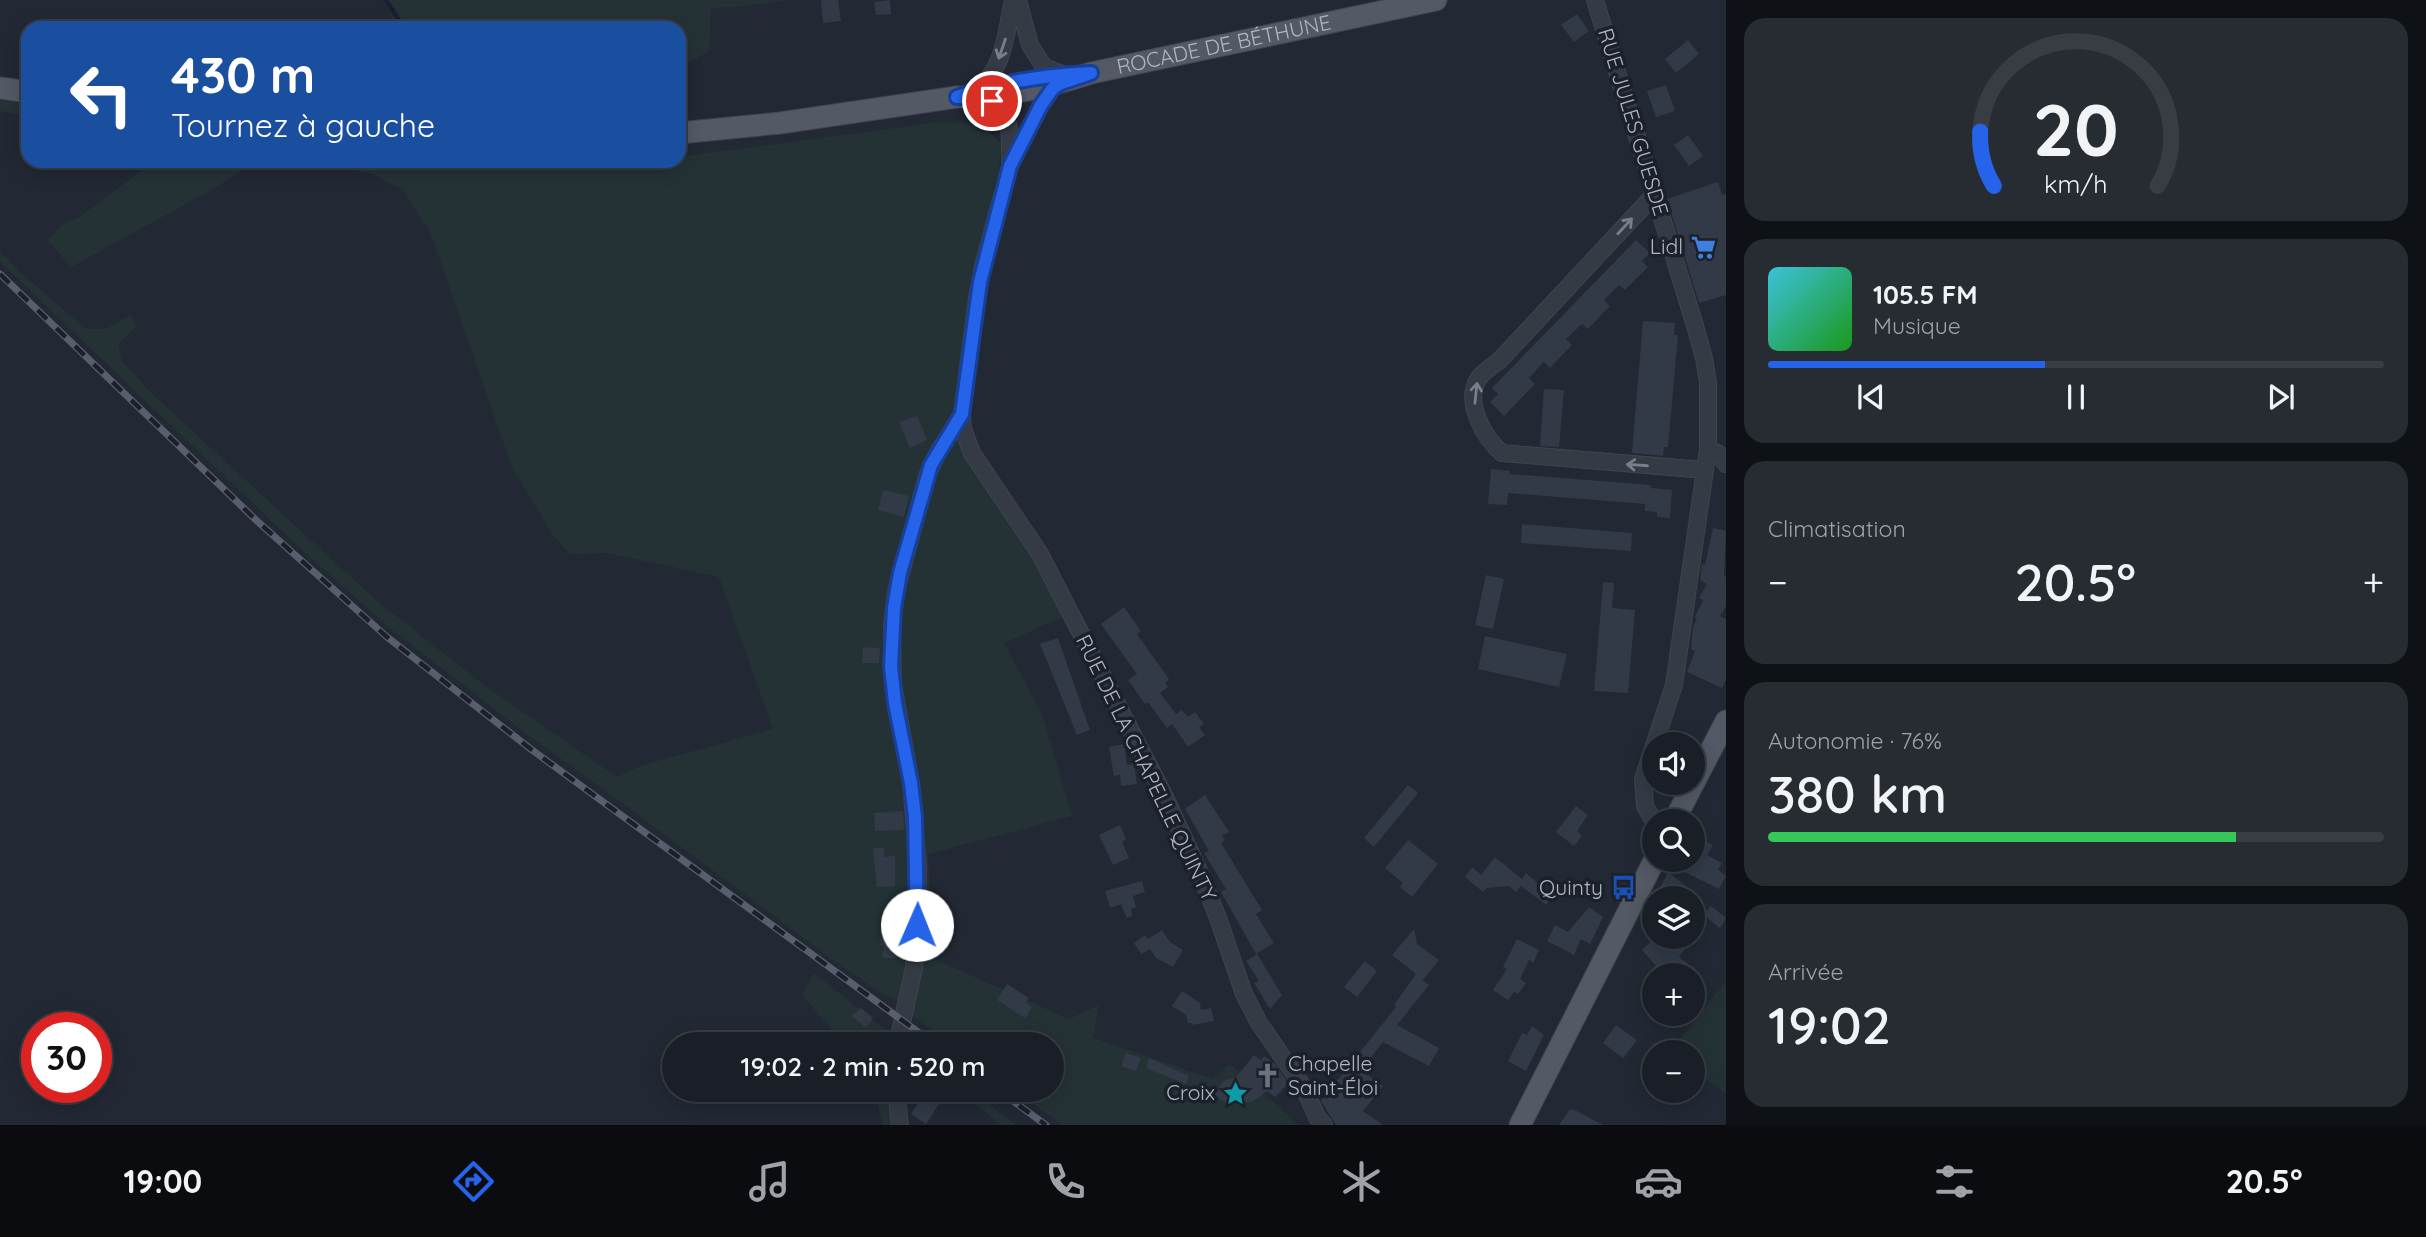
<!DOCTYPE html>
<html lang="fr">
<head>
<meta charset="utf-8">
<style>
	:root { --surface:#1a1f27; --page:#272c33; --text:#f1f3f6; --muted:#9fa2a7; --line:#383d44; --accent:#2563eb }
	body { margin:0; font-family:Quicksand,sans-serif; background:var(--page); color:var(--text); height:100vh; display:flex; flex-direction:column; font-size:26px; white-space:nowrap }
	* { box-sizing:border-box; margin:0 }
	p { font-size:23px; color:var(--muted) }
	.icon { flex:none; width:38px; height:38px; fill:none; stroke:currentColor; stroke-width:2; stroke-linecap:round; stroke-linejoin:round }
	.map { position:relative; flex:1; overflow:hidden }
	.sheet { display:flex; flex-direction:column; gap:18px; padding:18px; background:#0e1115; width:700px }
	.sheet>* { flex:none }
	.hud { position:absolute; left:21px; top:21px; width:665px; height:147px; border-radius:21px; box-shadow:0 4px 18px #0003,0 0 0 2px var(--line); background:#1a4fa0; color:#fff; overflow:hidden }
	.controls { position:absolute; left:1642px; top:732px; display:grid; gap:14px }
	.controls a { display:grid; place-items:center; width:63px; height:63px; border-radius:50%; background:var(--surface); box-shadow:0 4px 18px #0003,0 0 0 2px var(--line); font-size:35px }
	.speed { position:absolute; left:21px; top:1012px; display:flex; gap:14px; font-size:35px; font-weight:700; text-align:center }
	.speed>* { display:grid; place-content:center; width:91px; height:91px; border-radius:50%; background:var(--surface); box-shadow:0 4px 18px #0003,0 0 0 2px var(--line); line-height:1 }
	.speed .limit { border:10px solid #d22; background:#fff; color:#111 }
	.pin { position:absolute; display:grid; place-items:center; width:60px; height:60px; color:#fff; margin:-30px; border:4px solid #fff; border-radius:50%; box-shadow:0 2px 7px #0007 }
	.me { position:absolute; width:77px; margin:-38px; rotate:1deg; stroke-linejoin:round; filter:drop-shadow(0 0 5px #0008) }
	.turn { display:flex; align-items:center; gap:24px; height:147px; padding:0 35px; font-size:32px }
	.turn .icon { width:91px; height:91px; stroke-width:2.5 }
	.turn b { display:block; font-size:49px; line-height:60px }
	.big { font-size:52px; font-weight:600; line-height:1.1 }
	.sheet .tile { flex:1; display:flex; flex-direction:column; justify-content:center; gap:10px; min-width:0; padding:0 24px; border-radius:21px; background:var(--page) }
	.sheet .dial { align-items:center; gap:0 }
	.dial svg { height:182px; overflow:visible; fill:none; stroke:var(--line); stroke-width:7; stroke-linecap:round; text-anchor:middle }
	.dial text { fill:var(--text); stroke:none }
	.song { display:flex; align-items:center; gap:21px }
	.cover { width:84px; height:84px; border-radius:10px; background:linear-gradient(135deg,hsl(190 70% 55%),hsl(120 70% 35%)) }
	.played { height:7px; border-radius:4px; background:linear-gradient(90deg,var(--accent) 45%,var(--line) 45%) }
	.keys { display:flex; justify-content:space-around; direction:ltr }
	.heat { display:flex; justify-content:space-between; align-items:center; font-size:38px; direction:ltr }
	.charge { height:10px; border-radius:5px; background:linear-gradient(90deg,#34c759 76%,var(--line) 0) }
	.trip { position:absolute; left:662px; top:1032px; width:402px; height:70px; border-radius:35px; background:var(--surface); box-shadow:0 4px 18px #0003,0 0 0 2px var(--line); font-weight:600; line-height:70px; text-align:center }
	.menu { display:flex; height:112px; justify-content:space-around; align-items:center; background:#0a0c10; color:var(--muted) }
	.menu .icon { width:49px; height:49px }
	.menu .on { color:var(--accent) }
	.menu b { font-size:32px; color:var(--text) }
	main { display:flex; flex:1; min-height:0 }
	.map>svg:first-child { display:block }
	.green { fill:#243236 }
	.lines { fill:none; stroke-linecap:round; stroke-linejoin:round }
	.stream { stroke:#172030; stroke-width:4.5 }
	.building { fill:#323a48 }
	.minor-casing { stroke:#3f444f; stroke-width:18 }
	.major-casing { stroke:#3f444f; stroke-width:23 }
	.minor { stroke:#353b45; stroke-width:16 }
	.major { stroke:#535a65; stroke-width:21 }
	.rail-casing { stroke:#585f6c; stroke-width:7 }
	.rail { stroke:#1b202a; stroke-width:4.5; stroke-dasharray:13; stroke-linecap:butt }
	.oneway { stroke:#797f8a }
	.route-casing { stroke:#184099; stroke-width:18 }
	.route { stroke:#2563eb; stroke-width:12 }
	.labels { text-anchor:middle; stroke-width:7; stroke-linejoin:round; paint-order:stroke }
	.street-label { font-size:21px; fill:#b0b6c2; stroke:#1b202a }
	.poi-label { font-size:21px; fill:#b0b6c2; stroke:#1b202a; text-anchor:end }
</style>
</head>
<body>
<main>
<div class="map">
<svg width="1726" height="1125" viewBox="0 0 1726 1125">
	<rect width="100%" height="100%" fill="#222934"/>
	<path class="green" d="M 386,0 L 789,0 L 747,6 L 711,8 L 709,52 L 679,66 L 679,28 L 395,28 Z
		M 0,100 L 28,104 L 28,116 L 0,111 Z
		M 941,122 L 979,123 L 1002,144 L 998,176 L 992,189 L 1002,194 L 983,266 L 967,440 L 1071,613 L 1004,643 L 1042,714 L 1072,816 L 928,854 L 934,959 L 1069,1019 L 1099,1005 L 1093,1038 L 1213,1079 L 1230,1064 L 1299,1125 L 1063,1125 L 1013,1090 L 1052,1090 L 1052,1045 L 952,1045 L 915,1018 L 906,1004 L 882,994 L 826,955 L 621,802 L 528,735 L 391,629 L 303,551 L 0,262 L 0,251 L 21,273 L 86,329 L 106,329 L 130,315 L 137,326 L 118,344 L 122,361 L 150,392 L 377,601 L 488,688 L 617,777 L 643,765 L 773,729 L 719,577 L 608,553 L 570,554 L 553,535 L 513,470 L 431,234 L 403,190 L 373,174 L 297,161 L 679,161 L 679,157 Z
		M 155,161 L 268,161 L 251,164 L 215,188 L 71,267 L 48,241 L 61,225 L 78,218 Z
		M 814,973 L 898,1040 L 906,1045 L 845,1045 L 802,995 Z
		M 1726,981 L 1726,1094 L 1692,1069 L 1692,1052 L 1670,1052 Z
		M 874,1090 L 896,1090 L 900,1125 L 883,1125 Z
		M 959,1090 L 970,1090 L 1016,1125 L 1001,1125 Z"/>
	<g class="lines">
		<path class="stream" d="M 386,0 L 404,28"/>
	</g>
	<path class="building" d="M 821,0 L 838,0 L 841,21 L 823,23 Z
		M 890,0 L 891,14 L 876,15 L 874,2 Z
		M 1577,14 L 1589,31 L 1574,42 L 1561,25 Z
		M 1688,40 L 1699,54 L 1676,73 L 1665,59 Z
		M 1666,85 L 1675,111 L 1656,117 L 1647,91 Z
		M 1688,135 L 1703,156 L 1689,166 L 1674,145 Z
		M 1718,182 L 1722,195 L 1726,194 L 1726,295 L 1699,303 L 1667,199 Z
		M 1636,240 L 1650,253 L 1642,261 L 1648,267 L 1625,290 L 1619,285 L 1604,300 L 1610,306 L 1588,329 L 1582,324 L 1566,339 L 1572,345 L 1550,368 L 1544,362 L 1529,378 L 1535,384 L 1504,416 L 1490,402 L 1498,394 L 1492,388 Z
		M 1643,321 L 1675,323 L 1674,335 L 1678,335 L 1668,447 L 1664,447 L 1663,456 L 1632,453 Z
		M 1544,389 L 1564,390 L 1559,447 L 1540,446 Z
		M 917,416 L 927,440 L 910,448 L 899,422 Z
		M 1491,469 L 1510,471 L 1510,474 L 1651,485 L 1651,488 L 1672,490 L 1670,518 L 1657,517 L 1657,512 L 1645,511 L 1645,504 L 1508,493 L 1507,505 L 1488,504 Z
		M 883,490 L 909,496 L 904,517 L 878,510 Z
		M 1522,524 L 1632,533 L 1631,551 L 1521,543 Z
		M 1713,528 L 1726,531 L 1724,576 L 1726,577 L 1726,606 L 1720,616 L 1726,619 L 1726,680 L 1722,688 L 1687,672 L 1695,651 L 1691,649 L 1693,627 L 1697,618 L 1695,617 L 1703,600 L 1699,598 L 1707,584 L 1700,580 L 1702,564 L 1705,565 Z
		M 1486,575 L 1504,579 L 1493,629 L 1475,625 Z
		M 1603,582 L 1614,583 L 1612,608 L 1635,610 L 1628,693 L 1594,691 Z
		M 1124,607 L 1141,631 L 1137,634 L 1169,679 L 1165,683 L 1168,687 L 1160,693 L 1176,714 L 1182,710 L 1188,717 L 1195,712 L 1204,724 L 1199,727 L 1205,735 L 1188,747 L 1172,724 L 1167,728 L 1148,702 L 1145,704 L 1128,680 L 1137,674 L 1101,624 Z
		M 1485,636 L 1567,654 L 1559,687 L 1478,669 Z
		M 1058,638 L 1090,730 L 1077,735 L 1040,644 Z
		M 863,647 L 880,648 L 879,663 L 862,663 Z
		M 1124,744 L 1127,765 L 1134,764 L 1137,784 L 1121,786 L 1120,775 L 1114,776 L 1109,747 Z
		M 1408,785 L 1418,793 L 1374,847 L 1364,838 Z
		M 1205,795 L 1229,832 L 1222,836 L 1225,840 L 1221,843 L 1262,910 L 1256,914 L 1274,943 L 1256,954 L 1221,892 L 1226,889 L 1204,853 L 1209,851 L 1185,809 Z
		M 1576,806 L 1588,815 L 1577,831 L 1582,836 L 1574,846 L 1556,832 Z
		M 903,811 L 904,830 L 875,831 L 874,813 Z
		M 1120,825 L 1126,839 L 1122,842 L 1129,858 L 1113,865 L 1099,835 Z
		M 1692,834 L 1713,845 L 1707,855 L 1722,863 L 1718,870 L 1726,876 L 1719,889 L 1667,863 L 1668,859 L 1692,859 Z
		M 1408,840 L 1438,864 L 1412,897 L 1400,887 L 1403,883 L 1385,868 Z
		M 873,848 L 884,848 L 884,857 L 895,856 L 895,886 L 877,887 Z
		M 1495,857 L 1522,879 L 1526,873 L 1553,896 L 1546,905 L 1521,886 L 1516,892 L 1509,886 L 1487,888 L 1483,892 L 1465,877 L 1472,867 L 1481,875 Z
		M 1668,872 L 1701,898 L 1655,898 Z
		M 1142,881 L 1145,892 L 1133,896 L 1136,907 L 1131,909 L 1132,916 L 1127,918 L 1121,904 L 1110,908 L 1105,891 Z
		M 1654,901 L 1654,933 L 1641,927 Z
		M 1711,906 L 1726,918 L 1720,928 L 1703,915 Z
		M 1589,907 L 1603,917 L 1590,944 L 1581,939 L 1574,955 L 1547,941 L 1555,925 L 1568,932 Z
		M 884,908 L 904,910 L 899,947 L 897,947 L 895,959 L 882,957 L 884,946 L 880,945 Z
		M 1414,929 L 1417,944 L 1439,960 L 1423,980 L 1420,978 L 1429,985 L 1397,1025 L 1439,1048 L 1429,1066 L 1383,1042 L 1361,1070 L 1383,1086 L 1363,1111 L 1383,1125 L 1336,1125 L 1321,1101 L 1396,1007 L 1394,1005 L 1416,974 L 1392,955 Z
		M 1162,930 L 1170,942 L 1183,950 L 1173,967 L 1156,958 L 1150,949 L 1141,954 L 1134,943 L 1145,935 L 1148,939 Z
		M 1656,936 L 1693,936 L 1689,941 L 1691,942 L 1679,957 L 1688,964 L 1684,975 L 1664,975 L 1642,950 Z
		M 1517,939 L 1539,950 L 1533,963 L 1529,960 L 1520,979 L 1526,983 L 1518,994 L 1514,992 L 1508,1000 L 1493,990 L 1507,969 L 1503,967 Z
		M 1257,954 L 1282,995 L 1270,1009 L 1254,983 L 1259,981 L 1246,961 Z
		M 1365,961 L 1377,971 L 1357,997 L 1344,987 Z
		M 1007,984 L 1029,998 L 1026,1003 L 1032,1007 L 1025,1018 L 997,1000 Z
		M 1182,991 L 1200,1003 L 1201,1010 L 1211,1008 L 1214,1021 L 1193,1025 L 1192,1023 L 1188,1023 L 1186,1015 L 1172,1006 Z
		M 861,1008 L 873,1018 L 866,1028 L 852,1016 Z
		M 1616,1025 L 1637,1040 L 1623,1058 L 1603,1043 Z
		M 1532,1026 L 1544,1035 L 1526,1071 L 1508,1061 L 1522,1033 L 1527,1035 Z
		M 1126,1053 L 1141,1058 L 1136,1071 L 1121,1066 Z
		M 1254,1055 L 1261,1060 L 1264,1056 L 1275,1064 L 1288,1083 L 1282,1090 L 1275,1097 L 1267,1091 L 1252,1102 L 1224,1102 L 1215,1095 L 1223,1081 L 1236,1077 Z
		M 1149,1058 L 1189,1076 L 1186,1084 L 1146,1068 Z
		M 924,1094 L 939,1104 L 926,1124 L 911,1114 Z
		M 1570,1109 L 1575,1110 L 1603,1125 L 1559,1125 Z"/>
	<g class="lines">
		<defs>
			<path id="minor" d="M 1018,0 L 1030,45 L 1044,67 L 1062,74
				M 1595,0 L 1693,319 L 1704,358 L 1708,382 L 1708,449 L 1674,685 L 1643,779 L 1645,806 L 1654,822
				M 976,90 C 1005,70 1006,31 1013,0
				M 979,97 C 1014,107 1010,133 1010,163
				M 1655,194 L 1499,361 C 1492,366 1483,372 1478,379 C 1464,402 1484,438 1502,453 L 1705,470
				M 962,414 L 963,429 L 972,453 L 1040,554 L 1165,797 L 1199,871 L 1218,918 L 1244,994 L 1259,1023 L 1304,1088 L 1317,1117 L 1324,1125
				M 1708,449 L 1718,453 L 1726,464
				M 897,1045 L 914,968 L 917,925 L 918,867 L 911,783 L 893,684 L 892,626 L 896,592 L 927,476 L 937,454 L 962,414 L 977,298 L 983,266 L 1010,166 L 1041,105 L 1053,88 L 1061,83
				M 896,1090 L 900,1125"/>
			<g id="major">
				<path d="M 0,88 L 28,92"/>
				<path id="s1" d="M 679,133 L 780,123 L 957,97 C 1001,98 1049,87 1091,73 L 1436,0"/>
				<path d="M 1674,821 L 1726,721"/>
				<path d="M 1520,1125 L 1655,859"/>
			</g>
		</defs>
		<use href="#minor" class="minor-casing"/>
		<use href="#major" class="major-casing"/>
		<use href="#minor" class="minor"/>
		<use href="#major" class="major"/>
		<defs>
			<path id="rail" d="M 0,274 L 256,520 L 387,637 L 532,750 L 936,1045
				M 998,1090 L 1046,1125"/>
		</defs>
		<use href="#rail" class="rail-casing"/>
		<use href="#rail" class="rail"/>
	</g>
	<defs><path id="oneway-shaft" d="M-6 0H5M1.5-3L5.5 0L1.5 3" fill="none" stroke-width="1.6" stroke-linecap="round" stroke-linejoin="round" transform="scale(1.75)"/></defs>
	<g class="oneway">
		<use href="#oneway-shaft" transform="translate(1002 49) rotate(109)"/>
		<use href="#oneway-shaft" transform="translate(1625 226) rotate(-47)"/>
		<use href="#oneway-shaft" transform="translate(1476 393) rotate(-84)"/>
		<use href="#oneway-shaft" transform="translate(1637 465) rotate(-176)"/>
	</g>
	<g class="lines">
		<defs>
			<path id="route" d="M 917,925 L 915,817 L 911,783 L 895,703 L 891,666 L 894,608 L 900,573 L 931,465 L 962,414 L 980,282 L 1010,166 L 1041,105 L 1053,88 L 1061,83 L 1091,73 C 1046,75 1000,82 957,97 L 979,97 L 992,101"/>
		</defs>
		<use href="#route" class="route-casing"/>
		<use href="#route" class="route"/>
	</g>
	<defs>
		<symbol id="supermarket-bare" viewBox="-9 -9 18 18"><path d="M-6-5.5h2.5l.6 2H6L4.5 2H-2.5L-4.4-4H-6ZM-1.5 3.2a1.3 1.3 0 1 0 .1 0ZM3 3.2a1.3 1.3 0 1 0 .1 0Z" fill="#3f7fe0" stroke="#1b202a" stroke-width="2.5" paint-order="stroke"/></symbol>
		<symbol id="bus-bare" viewBox="-9 -9 18 18"><path d="M-5-6H5V4H4V6H2V4H-2V6H-4V4H-5ZM-3.5-4V0h7V-4ZM-3.5 1.2v1.5H-2V1.2ZM2 1.2v1.5H3.5V1.2Z" fill="#1a4fb4" stroke="#1b202a" stroke-width="2.5" paint-order="stroke"/></symbol>
		<symbol id="church-bare" viewBox="-9 -9 18 18"><path d="M-1.2-6h2.4v3.5h3.3v2.4h-3.3V6h-2.4V-.1h-3.3v-2.4h3.3Z" fill="#6b7280" stroke="#1b202a" stroke-width="2.5" paint-order="stroke"/></symbol>
		<symbol id="sight-bare" viewBox="-9 -9 18 18"><path d="M0-6L1.8-2.2L6-1.7L2.9 1.2L3.7 5.4L0 3.3L-3.7 5.4L-2.9 1.2L-6-1.7L-1.8-2.2Z" fill="#0f9aa8" stroke="#1b202a" stroke-width="2.5" paint-order="stroke"/></symbol>
	</defs>
	<g fill-rule="evenodd">
		<use href="#supermarket-bare" x="1686" y="230" width="35" height="35"/>
		<use href="#bus-bare" x="1606" y="870" width="35" height="35"/>
		<use href="#church-bare" x="1250" y="1058" width="35" height="35"/>
		<use href="#sight-bare" x="1218" y="1076" width="35" height="35"/>
	</g>
	<g class="labels">
		<g class="street-label">
			<text dy="7" stroke="none"><textPath href="#s1" startOffset="553">ROCADE DE BÉTHUNE</textPath></text>
			<text transform="translate(1633 122) rotate(73)" y="7">RUE JULES GUESDE</text>
			<text transform="translate(1146 768) rotate(64)" y="7">RUE DE LA CHAPELLE QUINTY</text>
		</g>
		<g class="poi-label">
			<text x="1683" y="254">Lidl</text>
			<text x="1603" y="895">Quinty</text>
			<text x="1288" y="1071" text-anchor="start">Chapelle<tspan x="1288" dy="24">Saint-Éloi</tspan></text>
			<text x="1215" y="1100">Croix</text>
		</g>
	</g>
</svg>
<div class="controls">
<a><svg class="icon" aria-label="sound" viewBox="0 0 24 24"><path d="M4 9h4l5-4v14l-5-4H4zM17 9q2 3 0 6"/></svg></a>
<a><svg class="icon" aria-label="search" viewBox="0 0 24 24"><circle cx="10" cy="10" r="6"/><path d="M15 15l6 6"/></svg></a>
<a><svg class="icon" aria-label="layers" viewBox="0 0 24 24"><path d="M12 4l9 5-9 5-9-5zM3 14l9 5 9-5"/></svg></a>
<a>+</a>
<a>−</a>
</div>
<div class="speed"><div class="limit">30</div></div>
<div class="pin" style="left:992px;top:101px;background:#d93025"><svg class="icon" aria-label="arrive" viewBox="0 0 24 24"><path d="M6 21V4h12l-3 4 3 4H6"/></svg></div>
<svg class="me" style="left:917px;top:925px" viewBox="-20 -20 40 40"><circle r="19" fill="#fff"/><path d="M0-13L10 11 0 6-10 11z" fill="#2563eb"/></svg>
<div class="trip">19:02 · 2 min · 520 m</div>
<div class="hud">
<div class="turn"><svg class="icon" aria-label="left" viewBox="0 0 24 24"><path d="M17 20v-9H6M10 6l-5 5 5 5"/></svg><div><b>430 m</b>Tournez à gauche</div></div>
</div>
</div>
<section class="sheet">
<div class="tile dial"><svg viewBox="0 0 100 80">
<path d="M14 69A42 42 0 1 1 86 69"/>
<path d="M14 69A42 42 0 0 1 8 45" stroke="#2563eb"/>
<text x="50" y="56" font-size="32" font-weight="700">20</text>
<text x="50" y="72" font-size="11">km/h</text>
</svg></div>
<div class="tile">
<div class="song"><i class="cover"></i><div><b>105.5 FM</b><p>Musique</p></div></div>
<div class="played"></div>
<div class="keys"><svg class="icon" aria-label="previous" viewBox="0 0 24 24"><path d="M18 5L8 12l10 7zM5 5v14"/></svg><svg class="icon" aria-label="pause" viewBox="0 0 24 24"><path d="M8 5v14M16 5v14"/></svg><svg class="icon" aria-label="next" viewBox="0 0 24 24"><path d="M6 5l10 7-10 7zM19 5v14"/></svg></div>
</div>
<div class="tile"><p>Climatisation</p>
<div class="heat"><a>−</a><b class="big">20.5°</b><a>+</a></div>
</div>
<div class="tile"><p>Autonomie · 76%</p><b class="big">380 km</b><div class="charge"></div></div>
<div class="tile"><p>Arrivée</p><b class="big">19:02</b></div>
</section>
</main>
<nav class="menu">
<b>19:00</b>
<svg class="icon on" aria-label="directions" viewBox="0 0 24 24"><path d="M12 3l9 9-9 9-9-9zM9 14v-3h6M13 9l2 2-2 2"/></svg>
<svg class="icon" aria-label="music" viewBox="0 0 24 24"><path d="M9 18V5l10-2v13"/><circle cx="6" cy="18" r="3"/><circle cx="16" cy="16" r="3"/></svg>
<svg class="icon" aria-label="phone" viewBox="0 0 24 24"><path d="M5 4h4l2 5-3 2q2 4 5 5l2-3 5 2v4C11 20 4 13 5 4z"/></svg>
<svg class="icon" aria-label="climate" viewBox="0 0 24 24"><path d="M12 3v18M4 7l16 10M4 17L20 7"/></svg>
<svg class="icon" aria-label="car" viewBox="0 0 24 24"><path d="M5 17H2v-5l4-1 3-4h7l3 4 3 1v5h-3M9 17h6M6 11h13"/><circle cx="7" cy="17" r="2"/><circle cx="17" cy="17" r="2"/></svg>
<svg class="icon" aria-label="filters" viewBox="0 0 24 24"><path d="M4 7h16M4 17h16"/><circle cx="9" cy="7" r="2"/><circle cx="15" cy="17" r="2"/></svg>
<b>20.5°</b>
</nav>
</body>
</html>
